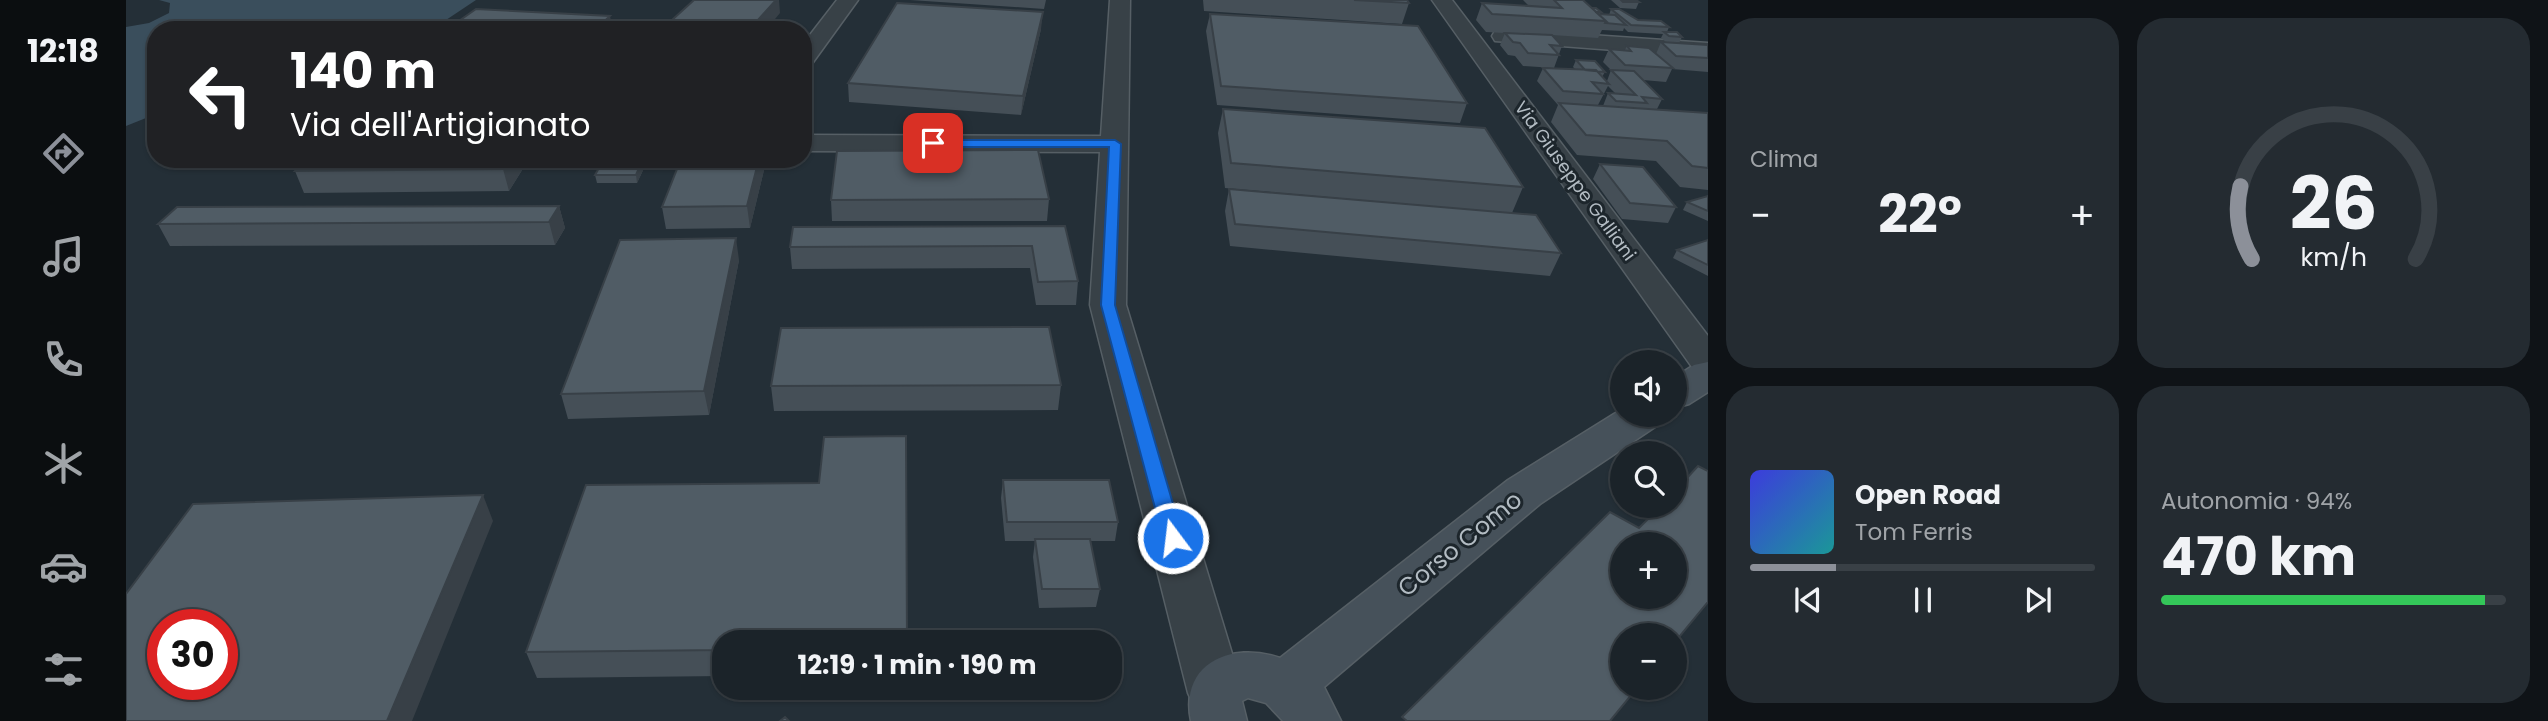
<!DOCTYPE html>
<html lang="it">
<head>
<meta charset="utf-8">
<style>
	:root { --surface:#1b2329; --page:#242b31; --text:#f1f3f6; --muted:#a0a4a8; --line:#394046; --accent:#8c9099 }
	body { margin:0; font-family:Poppins,sans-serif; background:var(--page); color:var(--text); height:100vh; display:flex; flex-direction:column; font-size:26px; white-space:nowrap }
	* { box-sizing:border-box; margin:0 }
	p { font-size:23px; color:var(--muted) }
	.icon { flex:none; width:38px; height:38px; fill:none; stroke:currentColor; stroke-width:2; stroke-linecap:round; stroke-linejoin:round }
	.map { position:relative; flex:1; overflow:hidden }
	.drawer { display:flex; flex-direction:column; gap:18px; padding:18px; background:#0f1317; width:840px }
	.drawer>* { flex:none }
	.top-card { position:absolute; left:21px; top:21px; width:665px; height:147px; border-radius:28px; box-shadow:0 2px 5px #0004,0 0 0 2px var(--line); background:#202124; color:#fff; overflow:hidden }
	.tools { position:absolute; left:1484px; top:350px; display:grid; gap:14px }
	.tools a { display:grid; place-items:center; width:77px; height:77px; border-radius:50%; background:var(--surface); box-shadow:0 2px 5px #0004,0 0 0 2px var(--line); font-size:35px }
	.speed { position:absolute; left:21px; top:609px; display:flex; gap:14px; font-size:35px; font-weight:700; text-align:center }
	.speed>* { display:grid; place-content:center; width:91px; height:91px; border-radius:50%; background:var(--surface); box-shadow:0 2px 5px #0004,0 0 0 2px var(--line); line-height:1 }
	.speed .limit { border:10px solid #d22; background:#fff; color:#111 }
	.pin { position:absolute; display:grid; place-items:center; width:60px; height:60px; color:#fff; margin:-30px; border-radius:14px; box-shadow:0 4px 10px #0006 }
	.me { position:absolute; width:77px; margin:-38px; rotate:345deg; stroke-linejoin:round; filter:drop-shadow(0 0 5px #0008) }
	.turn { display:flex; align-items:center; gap:24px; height:147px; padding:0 28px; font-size:32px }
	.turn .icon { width:91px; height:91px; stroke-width:2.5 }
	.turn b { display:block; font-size:49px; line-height:60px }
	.big { font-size:52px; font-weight:700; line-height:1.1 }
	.drawer .card { flex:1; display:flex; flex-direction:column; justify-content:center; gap:10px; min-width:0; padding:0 24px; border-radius:28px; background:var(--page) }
	.drawer .dial { align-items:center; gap:0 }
	.dial svg { height:182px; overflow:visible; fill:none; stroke:var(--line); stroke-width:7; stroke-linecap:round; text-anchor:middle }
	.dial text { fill:var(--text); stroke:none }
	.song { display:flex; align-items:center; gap:21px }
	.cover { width:84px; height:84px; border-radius:10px; background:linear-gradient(135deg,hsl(240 70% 55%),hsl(180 70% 35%)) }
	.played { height:7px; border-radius:4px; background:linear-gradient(90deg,var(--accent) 25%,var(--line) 25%) }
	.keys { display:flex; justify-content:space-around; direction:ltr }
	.heat { display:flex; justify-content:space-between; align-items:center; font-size:38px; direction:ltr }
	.charge { height:10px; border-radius:5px; background:linear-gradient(90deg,#34c759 94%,var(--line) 0) }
	.drawer .tiles { flex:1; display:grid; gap:18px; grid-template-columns:repeat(2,1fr) }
	.trip { position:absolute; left:586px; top:630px; width:410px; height:70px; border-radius:28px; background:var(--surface); box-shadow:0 2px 5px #0004,0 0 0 2px var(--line); font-weight:700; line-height:70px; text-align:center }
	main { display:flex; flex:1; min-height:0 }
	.tab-bar { display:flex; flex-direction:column; width:126px; justify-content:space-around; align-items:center; background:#0b0e10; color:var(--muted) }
	.tab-bar .icon { width:49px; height:49px }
	.tab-bar .selected { color:var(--accent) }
	.tab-bar b { font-size:32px; color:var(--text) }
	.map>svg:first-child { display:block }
	.water { fill:#3a4e5c }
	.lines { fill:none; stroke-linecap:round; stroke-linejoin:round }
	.minor-casing { stroke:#565f65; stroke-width:3 }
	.secondary-casing { stroke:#565f65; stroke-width:3 }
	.minor { fill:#384147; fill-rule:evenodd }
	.secondary { fill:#46515a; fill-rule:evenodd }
	.wall { fill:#454f57; fill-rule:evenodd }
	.shaded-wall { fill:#384047 }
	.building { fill:#505c65; stroke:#384047; stroke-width:2; fill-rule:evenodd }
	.route { fill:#1a73e8; stroke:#114b97; stroke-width:2 }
	.labels { text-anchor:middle; stroke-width:6; stroke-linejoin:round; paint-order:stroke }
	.far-street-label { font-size:18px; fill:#b3bcc3; stroke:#1d262c }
	.near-street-label { font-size:24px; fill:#b3bcc3; stroke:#1d262c }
</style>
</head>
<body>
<main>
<nav class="tab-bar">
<b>12:18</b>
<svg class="icon selected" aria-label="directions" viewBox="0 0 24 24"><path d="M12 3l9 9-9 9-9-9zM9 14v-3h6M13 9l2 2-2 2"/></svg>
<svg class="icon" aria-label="music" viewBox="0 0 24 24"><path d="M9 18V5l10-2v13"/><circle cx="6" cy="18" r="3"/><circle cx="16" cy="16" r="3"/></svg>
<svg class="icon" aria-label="phone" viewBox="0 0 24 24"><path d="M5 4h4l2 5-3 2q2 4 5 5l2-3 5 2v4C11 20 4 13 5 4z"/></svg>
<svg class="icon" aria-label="climate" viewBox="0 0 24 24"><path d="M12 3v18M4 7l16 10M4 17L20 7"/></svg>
<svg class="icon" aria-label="car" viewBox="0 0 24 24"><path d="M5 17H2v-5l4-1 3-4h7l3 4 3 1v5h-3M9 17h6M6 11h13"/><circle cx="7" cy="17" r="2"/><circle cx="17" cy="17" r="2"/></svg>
<svg class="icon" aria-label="filters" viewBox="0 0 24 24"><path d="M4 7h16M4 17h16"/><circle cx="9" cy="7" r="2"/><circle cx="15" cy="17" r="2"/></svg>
</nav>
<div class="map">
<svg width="1582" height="721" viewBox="0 0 1582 721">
	<rect width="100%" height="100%" fill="#242f37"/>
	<path class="water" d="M 33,0 L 350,0 L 305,30 L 243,30 L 246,27 L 232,26 L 222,30 L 30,30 L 30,114 L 0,126 L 0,27 L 23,23 L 43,13 L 44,3 Z"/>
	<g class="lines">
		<defs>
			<path id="minor" d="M 711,0 L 732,0 L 685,65 L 677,67 L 677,44 Z
				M 984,0 L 1004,0 L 1000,305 L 1118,693 L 1110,710 L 1090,717 L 1070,710 L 1062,693 L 964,305 L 974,152 L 677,151 L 677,135 L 975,136 Z
				M 1306,0 L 1326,0 L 1582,336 L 1582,374 L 1568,370 Z
				M 1377,29 L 1582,43 L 1582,57 L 1369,41 L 1366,36 L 1369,31 Z"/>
			<path id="secondary" d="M 1582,362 L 1582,392 L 1563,404 L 1549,408 L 1549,377 L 1568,365 Z
				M 1496,409 L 1496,415 L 1538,415 L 1532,425 L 1414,504 L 1198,687 L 1215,721 L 1157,721 L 1140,703 L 1122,698 L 1116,701 L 1121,721 L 1065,721 C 1053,663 1105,641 1154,658 L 1382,480 Z"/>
		</defs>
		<use href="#minor" class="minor-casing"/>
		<use href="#secondary" class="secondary-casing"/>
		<use href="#minor" class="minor"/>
		<use href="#secondary" class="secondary"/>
	</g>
	<path class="wall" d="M 784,0 L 920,0 L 918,9 Z
		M 1077,0 L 1281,0 L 1283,3 L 1276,24 L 1078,11 Z
		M 1397,0 L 1457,0 L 1466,8 L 1475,12 L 1474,14 L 1483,15 L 1485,9 L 1512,20 L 1543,27 L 1541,32 L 1556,37 L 1553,43 L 1540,42 L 1535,38 L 1537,34 L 1502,32 L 1498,28 L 1497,31 L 1476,30 L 1472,38 L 1426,35 L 1436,46 L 1428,68 L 1397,66 L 1389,56 L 1382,55 L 1374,45 L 1379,33 L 1360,32 L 1350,20 L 1356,3 L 1403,6 Z
		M 1485,0 L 1510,0 L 1513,2 L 1510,9 L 1494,8 Z
		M 1084,14 L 1341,103 L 1334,123 L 1091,105 L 1080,31 Z
		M 915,29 L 895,115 L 723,102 L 722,83 Z
		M 1535,42 L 1582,45 L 1582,72 L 1546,69 L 1540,82 L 1517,80 L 1536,99 L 1531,109 L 1582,113 L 1582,190 L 1554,187 L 1530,161 L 1451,155 L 1425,122 L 1432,105 L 1411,81 L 1417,68 L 1449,69 L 1447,67 L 1450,60 L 1479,72 L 1476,77 L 1481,81 L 1485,70 L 1477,62 L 1483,49 L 1499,50 L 1501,46 L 1530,54 ZM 1482,86 L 1489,93 L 1482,93 L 1477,106 L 1472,105 Z
		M 1097,109 L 1397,187 L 1386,213 L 1099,188 L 1092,133 Z
		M 181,159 L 403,159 L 383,191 L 178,193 L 169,171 Z
		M 478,159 L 519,159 L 520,164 L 511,183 L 471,183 L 469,175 Z
		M 555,159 L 637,159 L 638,170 L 624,228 L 540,229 L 536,207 Z
		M 1474,164 L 1550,207 L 1542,223 L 1496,219 L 1467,179 Z
		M 1103,189 L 1435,253 L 1424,276 L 1104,246 L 1099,211 Z
		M 1582,196 L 1582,221 L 1557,210 L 1561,202 Z
		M 923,199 L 921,221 L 706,221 L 705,200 Z
		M 433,206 L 439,228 L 429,245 L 44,246 L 32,224 Z
		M 939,226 L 952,281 L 950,305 L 910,305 L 904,268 L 666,269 L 664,247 Z
		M 1582,240 L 1582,276 L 1547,258 L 1551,250 Z
		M 613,260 L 583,415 L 442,419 L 435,394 Z
		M 935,385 L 932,410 L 648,411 L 645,386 Z
		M 877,480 L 992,522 L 989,541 L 964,541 L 974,589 L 970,607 L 913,608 L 907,557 L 909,541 L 879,541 L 875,498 Z
		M 693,483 L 598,642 L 598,676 L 411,678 L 400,652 Z"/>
	<path class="shaded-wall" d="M 650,0 L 653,0 L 654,13 L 640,30 L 623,30 Z
		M 917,12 L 915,29 L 895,115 L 897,96 Z
		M 484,16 L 487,30 L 469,30 Z
		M 384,159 L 403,159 L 383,191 L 377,169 Z
		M 517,159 L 519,159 L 520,164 L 511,183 L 510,175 Z
		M 633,159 L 637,159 L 638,170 L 624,228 L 621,206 Z
		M 433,206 L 439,228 L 429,245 L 423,222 Z
		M 610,238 L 613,260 L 583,415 L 578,391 Z
		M 357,495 L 367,521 L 286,721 L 261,721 Z"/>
	<path class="building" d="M 568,0 L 650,0 L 623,30 L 535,30 Z
		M 1228,0 L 1281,0 L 1283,3 Z
		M 1428,0 L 1457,0 L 1480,21 L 1366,14 L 1356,3 L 1436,8 Z
		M 1495,0 L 1510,0 L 1513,2 L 1497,2 Z
		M 771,3 L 917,12 L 897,96 L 722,83 Z
		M 1466,8 L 1470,8 L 1475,12 L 1470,12 Z
		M 350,9 L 484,16 L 469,30 L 320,30 Z
		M 1485,9 L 1493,9 L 1512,20 L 1535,21 L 1543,27 L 1505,25 Z
		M 1084,14 L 1292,26 L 1341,103 L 1095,86 Z
		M 1472,14 L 1489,15 L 1500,25 L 1479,23 L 1480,21 Z
		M 1538,32 L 1551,32 L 1556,37 L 1543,36 Z
		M 1379,33 L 1426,35 L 1436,46 L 1424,45 L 1433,55 L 1402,53 L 1394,43 L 1387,42 Z
		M 1535,42 L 1582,45 L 1582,58 L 1550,56 Z
		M 1501,46 L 1523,48 L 1547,68 L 1499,65 L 1483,49 L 1505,51 Z
		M 1450,60 L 1469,61 L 1479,72 L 1459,70 Z
		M 1417,68 L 1470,70 L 1483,84 L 1466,82 L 1477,94 L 1437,91 Z
		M 1485,70 L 1508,71 L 1536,99 L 1516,97 L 1521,103 L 1490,101 L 1482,93 L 1510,95 Z
		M 1433,103 L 1582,113 L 1582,168 L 1566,166 L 1541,141 L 1460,135 Z
		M 1097,109 L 1359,128 L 1397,187 L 1105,163 Z
		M 912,150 L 923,199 L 705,200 L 711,151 Z
		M 181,159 L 384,159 L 377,169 L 169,171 Z
		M 478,159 L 517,159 L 510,175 L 469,175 Z
		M 555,159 L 633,159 L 621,206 L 536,207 Z
		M 1474,164 L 1517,167 L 1550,207 L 1504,203 Z
		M 1103,189 L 1410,215 L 1435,253 L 1109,224 Z
		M 1582,196 L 1582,211 L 1561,202 Z
		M 433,206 L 423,222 L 32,224 L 51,207 Z
		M 939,226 L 952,281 L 912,282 L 906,246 L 664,247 L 667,227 Z
		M 610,238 L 578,391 L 435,394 L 494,240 Z
		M 1582,240 L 1582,265 L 1551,250 Z
		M 923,327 L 935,385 L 645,386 L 655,328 Z
		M 780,436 L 781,642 L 598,642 L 598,650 L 400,652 L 460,485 L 693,483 L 698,437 Z
		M 1572,466 L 1582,471 L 1582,602 L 1549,642 L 1549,635 L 1496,635 L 1496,688 L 1511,688 L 1484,721 L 1281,721 L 1276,717 L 1484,512 L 1513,528 L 1535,506 L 1549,506 L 1549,491 ZM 1496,544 L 1549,544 L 1549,597 L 1496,597 Z
		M 877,480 L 983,480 L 992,522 L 881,522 Z
		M 357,495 L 261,721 L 0,721 L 0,594 L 67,504 ZM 37,625 L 96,625 L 96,684 L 37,684 Z
		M 909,539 L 964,539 L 974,589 L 916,589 Z
		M 659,717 L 663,721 L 654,721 Z"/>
	<path class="route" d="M 989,140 L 995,144 L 989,305 L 1057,538 L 1054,543 L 1040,543 L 1037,538 L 975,305 L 983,147 L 807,147 L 802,143 L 807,140 Z"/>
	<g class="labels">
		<g class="far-street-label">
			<text transform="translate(1449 181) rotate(54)" y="6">Via Giuseppe Galliani</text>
		</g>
		<g class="near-street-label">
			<text transform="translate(1334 544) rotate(-39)" y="8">Corso Como</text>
		</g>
	</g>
</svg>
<div class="tools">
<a><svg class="icon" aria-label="sound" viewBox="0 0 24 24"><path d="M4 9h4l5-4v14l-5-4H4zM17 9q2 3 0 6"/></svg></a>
<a><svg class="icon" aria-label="search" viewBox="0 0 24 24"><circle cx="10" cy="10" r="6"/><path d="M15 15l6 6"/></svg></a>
<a>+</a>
<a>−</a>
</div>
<div class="speed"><div class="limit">30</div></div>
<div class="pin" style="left:807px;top:143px;background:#d93025"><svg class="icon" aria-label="arrive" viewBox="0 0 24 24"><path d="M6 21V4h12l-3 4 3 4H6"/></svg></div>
<svg class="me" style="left:1047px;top:538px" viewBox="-20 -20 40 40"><circle r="17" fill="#1a73e8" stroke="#fff" stroke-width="3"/><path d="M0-11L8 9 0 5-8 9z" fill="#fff"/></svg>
<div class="trip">12:19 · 1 min · 190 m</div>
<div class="top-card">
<div class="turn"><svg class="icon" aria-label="left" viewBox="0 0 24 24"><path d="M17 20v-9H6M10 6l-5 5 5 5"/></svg><div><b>140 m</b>Via dell'Artigianato</div></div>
</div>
</div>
<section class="drawer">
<div class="tiles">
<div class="card"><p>Clima</p>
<div class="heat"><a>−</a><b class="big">22°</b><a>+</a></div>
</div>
<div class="card dial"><svg viewBox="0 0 100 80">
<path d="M14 69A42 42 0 1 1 86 69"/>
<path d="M14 69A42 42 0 0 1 9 37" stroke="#8c9099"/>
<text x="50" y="56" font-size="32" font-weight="700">26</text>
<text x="50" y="72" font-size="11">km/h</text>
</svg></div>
<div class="card">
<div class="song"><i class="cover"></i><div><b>Open Road</b><p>Tom Ferris</p></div></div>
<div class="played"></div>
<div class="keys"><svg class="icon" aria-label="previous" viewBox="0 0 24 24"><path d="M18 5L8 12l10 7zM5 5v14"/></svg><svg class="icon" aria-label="pause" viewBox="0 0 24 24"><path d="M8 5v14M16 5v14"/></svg><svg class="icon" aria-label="next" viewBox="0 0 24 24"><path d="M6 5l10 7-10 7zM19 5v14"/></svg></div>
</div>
<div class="card"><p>Autonomia · 94%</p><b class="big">470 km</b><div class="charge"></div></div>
</div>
</section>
</main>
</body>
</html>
